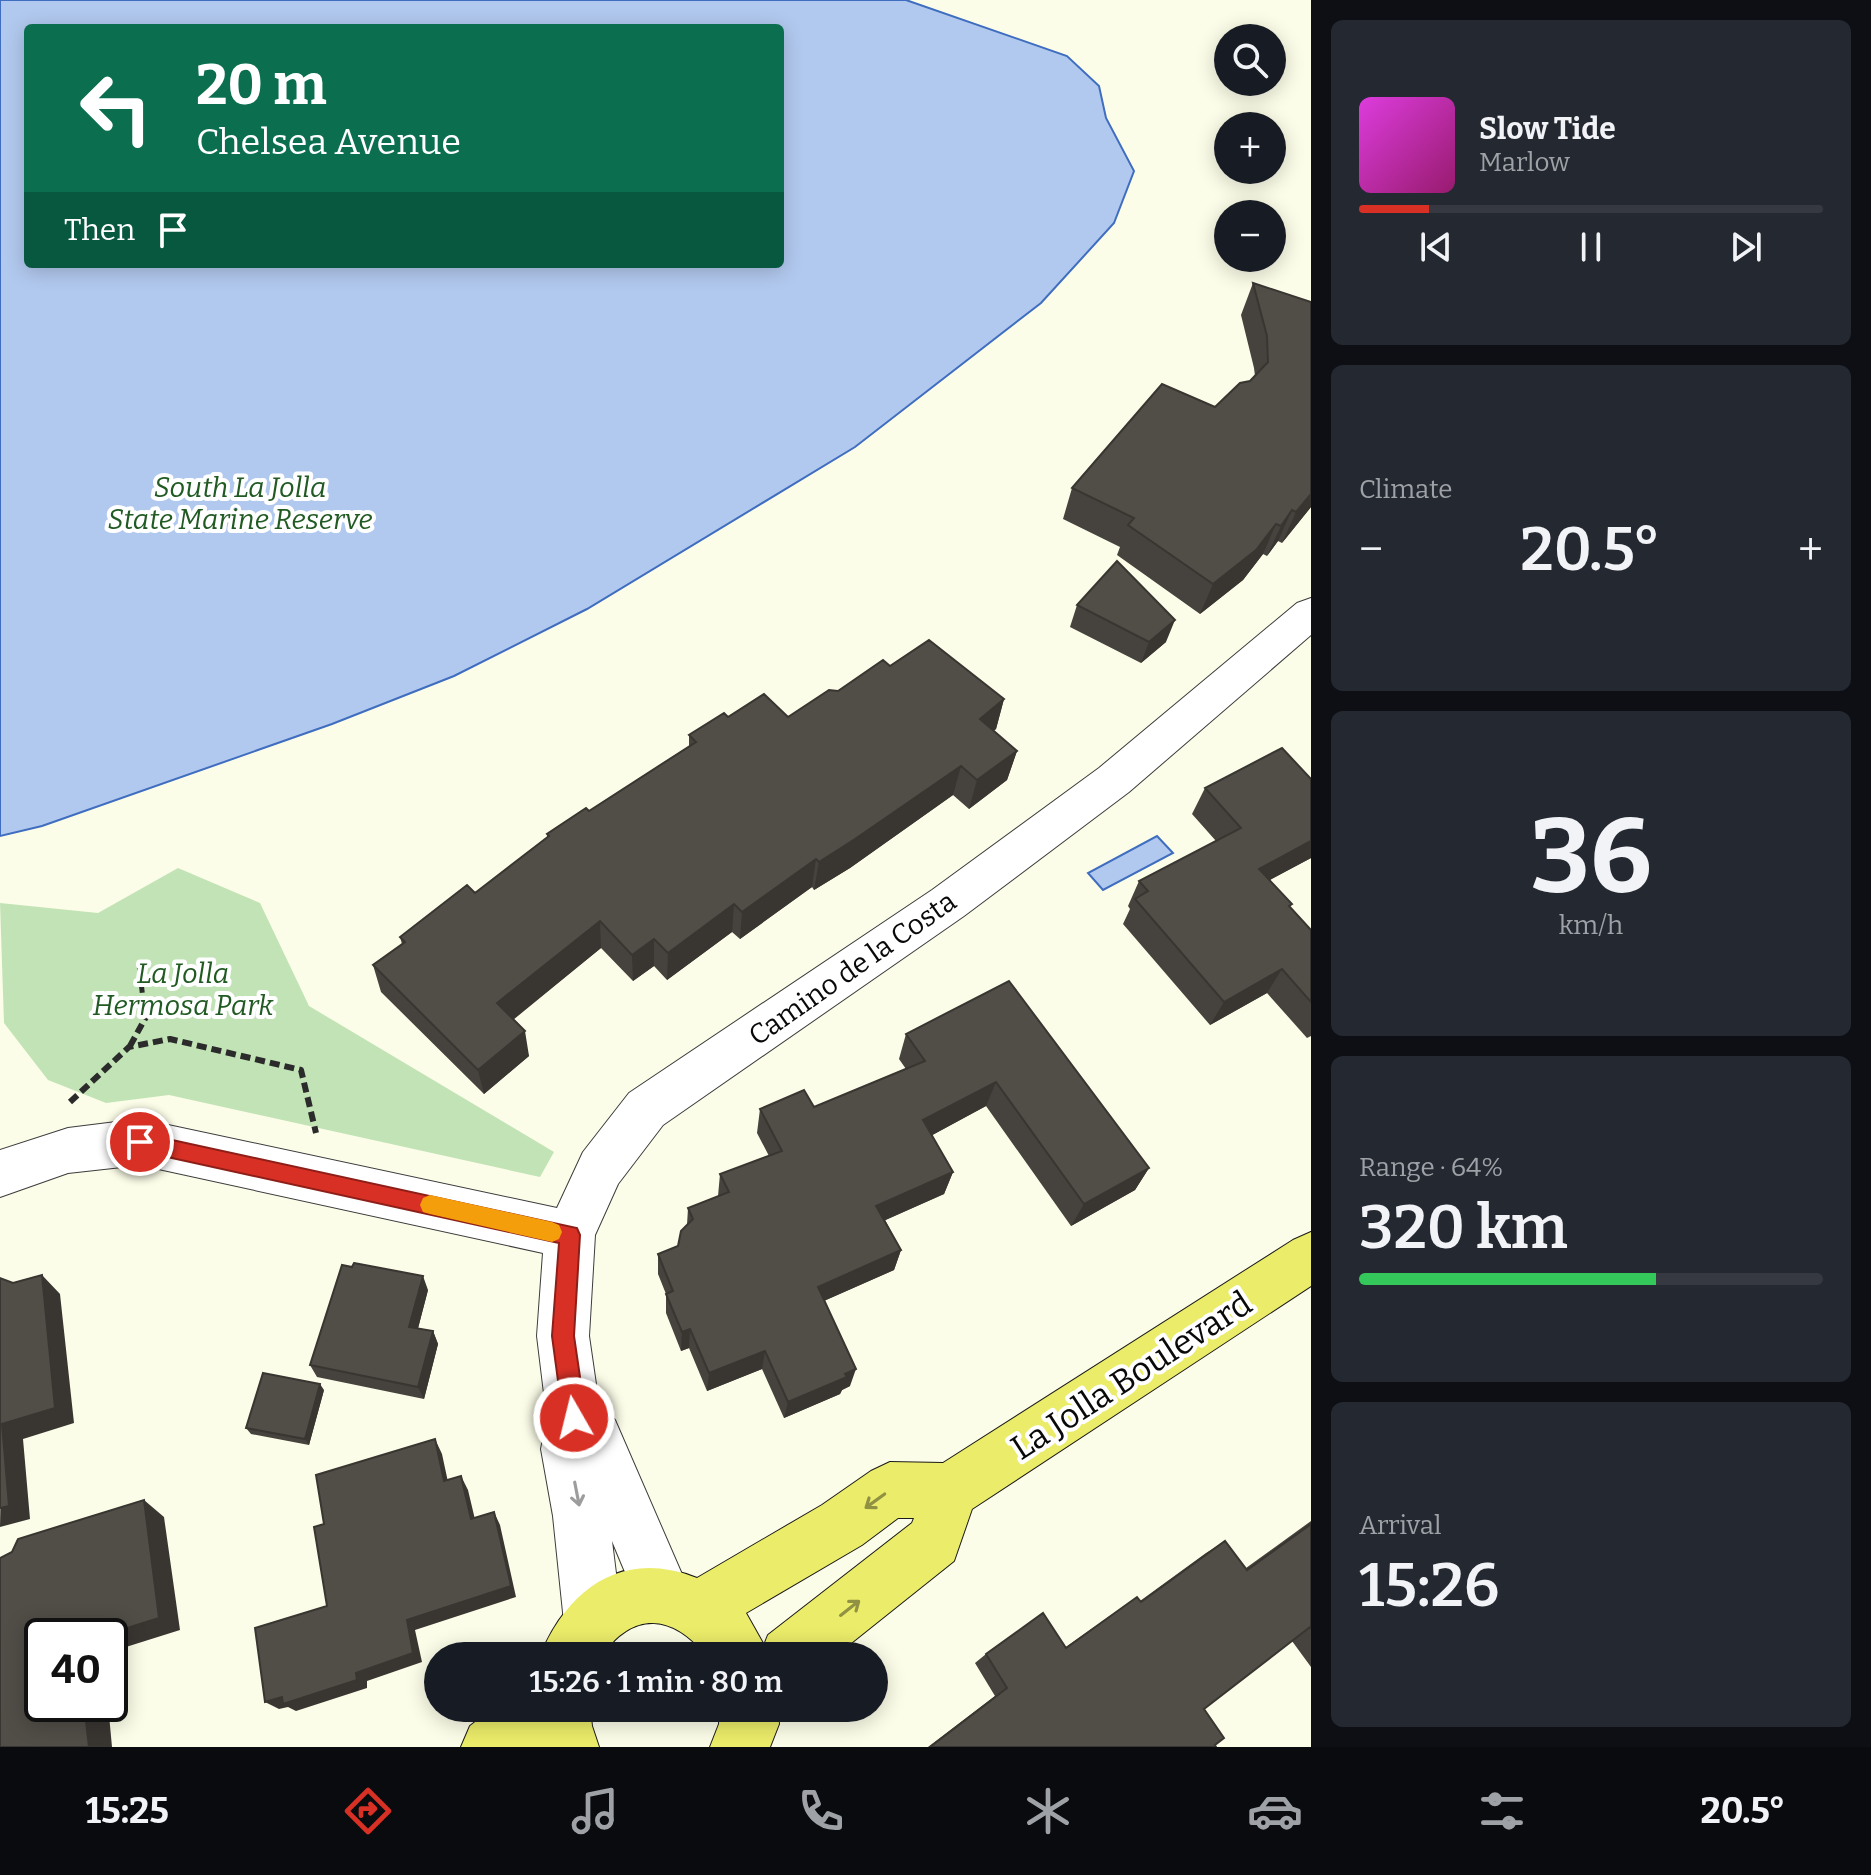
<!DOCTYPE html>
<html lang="en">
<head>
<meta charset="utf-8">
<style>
	:root { --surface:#171b24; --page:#242831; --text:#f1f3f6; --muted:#9ea1a6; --line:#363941; --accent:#d93025 }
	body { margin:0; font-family:Bitter,serif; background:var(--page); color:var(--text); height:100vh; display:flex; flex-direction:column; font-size:30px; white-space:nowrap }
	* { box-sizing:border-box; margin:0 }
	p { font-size:26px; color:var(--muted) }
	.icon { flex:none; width:44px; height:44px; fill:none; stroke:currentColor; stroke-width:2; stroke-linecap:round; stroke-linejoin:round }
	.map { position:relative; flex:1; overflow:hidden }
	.details { display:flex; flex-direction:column; gap:20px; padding:20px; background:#0d0f14; width:560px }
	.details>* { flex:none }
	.guide { position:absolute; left:24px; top:24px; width:760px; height:244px; border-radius:8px; box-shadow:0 4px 20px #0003; background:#0b6e4f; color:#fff; overflow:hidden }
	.fabs { position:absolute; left:1214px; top:24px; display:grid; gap:16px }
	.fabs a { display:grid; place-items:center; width:72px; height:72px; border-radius:50%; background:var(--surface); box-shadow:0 4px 20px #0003; font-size:40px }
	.speed { position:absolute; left:24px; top:1618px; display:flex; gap:16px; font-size:40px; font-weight:700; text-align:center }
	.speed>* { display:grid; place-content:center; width:104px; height:104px; border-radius:50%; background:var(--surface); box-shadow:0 4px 20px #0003; line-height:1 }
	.speed .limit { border:4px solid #111; border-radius:12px; background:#fff; color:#111 }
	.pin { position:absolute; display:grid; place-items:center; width:68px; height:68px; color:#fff; margin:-34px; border:4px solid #fff; border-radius:50%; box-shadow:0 2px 8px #0007 }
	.me { position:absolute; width:88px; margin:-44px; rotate:352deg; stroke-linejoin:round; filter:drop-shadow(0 0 6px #0008) }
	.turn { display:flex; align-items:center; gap:28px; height:168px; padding:0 40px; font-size:36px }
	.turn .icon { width:104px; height:104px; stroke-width:2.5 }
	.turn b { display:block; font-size:56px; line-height:68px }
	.then { display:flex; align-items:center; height:76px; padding:0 40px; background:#0003; gap:16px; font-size:30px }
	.big { font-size:60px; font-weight:600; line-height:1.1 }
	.details .widget { flex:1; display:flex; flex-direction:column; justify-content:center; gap:12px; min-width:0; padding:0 28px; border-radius:12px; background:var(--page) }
	.details .dial { align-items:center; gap:0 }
	.dial b { font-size:104px; line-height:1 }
	.song { display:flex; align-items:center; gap:24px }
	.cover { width:96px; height:96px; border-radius:12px; background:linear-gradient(135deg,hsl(300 70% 55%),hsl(320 70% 35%)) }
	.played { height:8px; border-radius:4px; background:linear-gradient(90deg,var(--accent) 15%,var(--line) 15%) }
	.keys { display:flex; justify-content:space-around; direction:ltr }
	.heat { display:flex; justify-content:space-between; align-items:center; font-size:44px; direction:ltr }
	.charge { height:12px; border-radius:6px; background:linear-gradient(90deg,#34c759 64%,var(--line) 0) }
	.trip { position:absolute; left:424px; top:1642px; width:464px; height:80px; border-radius:40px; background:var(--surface); box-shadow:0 4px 20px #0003; font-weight:600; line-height:80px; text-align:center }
	.tabs { display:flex; height:128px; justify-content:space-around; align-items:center; background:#090b0e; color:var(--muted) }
	.tabs .icon { width:56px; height:56px }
	.tabs .on { color:var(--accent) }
	.tabs b { font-size:36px; color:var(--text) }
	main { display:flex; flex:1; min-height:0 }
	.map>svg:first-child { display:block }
	.green { fill:#c2e3b6 }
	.water { fill:#b2c9ef; stroke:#3f6dbf; stroke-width:2; fill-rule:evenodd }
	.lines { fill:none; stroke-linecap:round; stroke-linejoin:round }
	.tertiary-casing { stroke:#3c3c3c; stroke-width:2 }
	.primary-casing { stroke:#1a1a1a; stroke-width:2 }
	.path-far1 { stroke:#2b2b2b; stroke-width:5; stroke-dasharray:7 4; stroke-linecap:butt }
	.path { stroke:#2b2b2b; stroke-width:6; stroke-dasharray:10 5; stroke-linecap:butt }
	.tertiary { fill:#fff; fill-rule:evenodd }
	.primary { fill:#ebec69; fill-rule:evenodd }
	.wall { fill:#46423d }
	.shaded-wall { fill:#393632 }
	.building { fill:#514d47; stroke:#393632; stroke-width:2 }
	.oneway { stroke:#9d9d9d }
	.oneway2 { stroke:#919143 }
	.route { fill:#d93025; stroke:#8d1f18; stroke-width:2 }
	.slow { fill:#f59e0b }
	.labels { text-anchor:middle; stroke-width:8; stroke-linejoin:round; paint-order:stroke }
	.park-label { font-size:28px; font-style:italic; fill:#215a23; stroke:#fff }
	.street-label { font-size:28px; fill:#090909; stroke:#fff }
	.near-street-label { font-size:34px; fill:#090909; stroke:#fff }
</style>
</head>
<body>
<main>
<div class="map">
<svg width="1311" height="1747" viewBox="0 0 1311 1747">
	<rect width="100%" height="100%" fill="#fcfde8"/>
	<path class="green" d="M 178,868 L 260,903 L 309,1006 L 554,1152 L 540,1177 L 169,1095 L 106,1103 L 48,1080 L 4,1023 L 0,903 L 98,913 Z"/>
	<path class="water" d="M 0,0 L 906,0 L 1067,56 L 1099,86 L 1106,118 L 1134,171 L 1114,223 L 1041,303 L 855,447 L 587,609 L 454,676 L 332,724 L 42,826 L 0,836 ZM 28,28 L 780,28 L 780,264 L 28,264 Z
		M 1157,836 L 1173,853 L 1103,890 L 1088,873 Z"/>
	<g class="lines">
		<defs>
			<path id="tertiary" d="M 1311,598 L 1311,635 L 1129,792 L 964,916 L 663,1125 L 618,1184 L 595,1235 L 589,1336 L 599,1405 L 615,1420 L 691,1595 L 683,1615 L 663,1623 L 643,1615 L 612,1541 L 622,1622 L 613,1642 L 593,1651 L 573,1642 L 564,1622 L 553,1516 L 541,1449 L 547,1418 L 537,1336 L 543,1253 L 140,1165 L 68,1173 L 0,1197 L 0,1150 L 68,1128 L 140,1119 L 557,1208 L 583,1152 L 629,1093 L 932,890 L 1099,768 L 1297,603 Z"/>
			<path id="primary" d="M 1311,1232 L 1311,1286 L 972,1509 L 954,1561 L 835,1656 L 707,1656 C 673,1615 635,1609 601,1656 L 540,1656 C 568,1588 623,1548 697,1578 L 822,1505 L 871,1471 L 890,1462 L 943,1463 L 1293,1240 ZM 898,1518 L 914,1518 L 912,1523 L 768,1635 L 764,1645 L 746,1613 L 862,1545 Z
				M 493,1708 L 590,1708 L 592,1726 L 599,1747 L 461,1747 L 470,1726 Z
				M 720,1708 L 778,1708 L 779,1724 L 770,1747 L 710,1747 L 719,1724 Z"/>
		</defs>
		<use href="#tertiary" class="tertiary-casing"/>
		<use href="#primary" class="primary-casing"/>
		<path class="path-far1" d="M 139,964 L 145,1017"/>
		<path class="path" d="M 130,1046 L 147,1015
			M 70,1102 L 129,1047 L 170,1039 L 301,1070 L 316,1133"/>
		<use href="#tertiary" class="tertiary"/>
		<use href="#primary" class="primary"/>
	</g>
	<path class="wall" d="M 1253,283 L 1311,507 L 1282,543 L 1278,541 L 1267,556 L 1263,554 L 1243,580 L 1200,614 L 1117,555 L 1120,547 L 1063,519 L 1072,488 L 1215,407 L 1250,381 L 1255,376 L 1254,368 L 1241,315 Z
		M 1077,605 L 1166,642 L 1141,663 L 1070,627 Z
		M 890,666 L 1004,699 L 996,729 L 993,731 L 1017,751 L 1007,780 L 969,809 L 953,795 L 850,868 L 814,890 L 812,887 L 740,939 L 732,932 L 667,980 L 654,966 L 633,981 L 601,948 L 513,1019 L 529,1056 L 484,1094 L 381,992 L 373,965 L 402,944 L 400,937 L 475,893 L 547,837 L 547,834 L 589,811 L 689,746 L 689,735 L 728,717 L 788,717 Z
		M 1205,788 L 1311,858 L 1269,880 L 1292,904 L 1290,907 L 1311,930 L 1311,1036 L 1307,1038 L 1267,993 L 1210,1025 L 1123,924 L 1130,909 L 1128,906 L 1139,881 L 1216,841 L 1192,814 Z
		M 1009,981 L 1149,1168 L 1135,1190 L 1071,1226 L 986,1106 L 932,1135 L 953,1172 L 944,1194 L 885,1220 L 901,1250 L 894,1270 L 824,1301 L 850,1386 L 842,1390 L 840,1394 L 784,1418 L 762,1369 L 707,1391 L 689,1348 L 681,1351 L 666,1313 L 666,1294 L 658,1274 L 658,1254 L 678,1246 L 687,1225 L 688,1208 L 718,1196 L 720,1174 L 769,1156 L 757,1133 L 760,1109 L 814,1107 L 906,1069 L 899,1059 L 906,1034 Z
		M 428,1290 L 418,1328 L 433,1331 L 438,1344 L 424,1399 L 317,1377 L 310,1365 Z
		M 324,1390 L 309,1445 L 251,1434 L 246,1428 Z
		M 1311,1521 L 1311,1667 L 1292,1641 L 1204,1709 L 1216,1747 L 928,1747 L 995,1696 L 975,1663 L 986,1654 L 1066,1647 L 1137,1597 L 1140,1601 L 1206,1553 L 1225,1541 L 1246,1568 Z"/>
	<path class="shaded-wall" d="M 1311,494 L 1311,507 L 1282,543 L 1296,512 Z
		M 1292,510 L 1278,541 L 1267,556 L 1281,526 Z
		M 1276,524 L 1263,554 L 1243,580 L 1200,614 L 1213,584 Z
		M 1175,620 L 1166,642 L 1141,663 L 1149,642 Z
		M 1004,699 L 996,729 L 971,749 L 980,719 Z
		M 1017,751 L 1007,780 L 969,809 L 977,780 Z
		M 961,766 L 953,795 L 850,868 L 814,890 L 819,862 Z
		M 1311,841 L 1311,858 L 1244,894 L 1259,869 Z
		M 816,859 L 812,887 L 740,939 L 742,912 Z
		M 734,904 L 732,932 L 667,980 L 668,953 Z
		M 600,921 L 601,948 L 502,1029 L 497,1003 Z
		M 654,939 L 654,966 L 633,981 L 632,955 Z
		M 1282,969 L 1267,993 L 1210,1025 L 1224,1002 Z
		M 525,1031 L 529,1056 L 484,1094 L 478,1070 Z
		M 996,1082 L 986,1106 L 916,1144 L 923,1120 Z
		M 1149,1168 L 1135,1190 L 1071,1226 L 1084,1204 Z
		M 953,1172 L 944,1194 L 870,1227 L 876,1206 Z
		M 901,1250 L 894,1270 L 812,1306 L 818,1287 Z
		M 42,1275 L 60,1294 L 74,1423 L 23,1439 L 30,1519 L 0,1527 L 2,1424 Z
		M 423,1276 L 428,1290 L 415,1340 L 409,1327 Z
		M 690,1329 L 689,1348 L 681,1351 L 682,1332 Z
		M 433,1331 L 438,1344 L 424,1399 L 418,1387 Z
		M 765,1351 L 762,1369 L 707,1391 L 709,1373 Z
		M 856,1369 L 850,1386 L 842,1390 L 840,1394 L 784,1418 L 788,1402 Z
		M 320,1384 L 324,1390 L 309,1445 L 305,1439 Z
		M 435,1439 L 442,1454 L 451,1496 L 444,1481 Z
		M 461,1476 L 468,1490 L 478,1532 L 471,1519 Z
		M 144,1500 L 164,1517 L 180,1630 L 110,1652 L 110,1636 L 102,1636 Z
		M 494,1512 L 500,1525 L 516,1597 L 415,1630 L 422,1662 L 367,1681 L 367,1688 L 296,1711 L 288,1707 L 279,1709 L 265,1702 L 356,1673 L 407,1620 Z
		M 84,1704 L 108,1704 L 112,1747 L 89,1747 Z"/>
	<path class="building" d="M 1253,283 L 1311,302 L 1311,494 L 1296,512 L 1292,510 L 1281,526 L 1276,524 L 1256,550 L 1213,584 L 1128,525 L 1134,518 L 1072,488 L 1162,384 L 1215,407 L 1240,383 L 1250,381 L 1268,362 L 1267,336 Z
		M 1117,561 L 1175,620 L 1149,642 L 1077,605 Z
		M 929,640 L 1004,699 L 980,719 L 1017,751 L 977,780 L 961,766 L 855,839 L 819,862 L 816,859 L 742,912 L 734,904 L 668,953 L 654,939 L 632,955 L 600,921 L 497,1003 L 525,1031 L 478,1070 L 373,965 L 405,942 L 400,937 L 467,885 L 475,893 L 549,836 L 547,834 L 586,808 L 589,811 L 696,742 L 689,735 L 724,713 L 728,717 L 764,694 L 788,717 L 829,690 L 838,691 L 883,660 L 890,666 Z
		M 1282,748 L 1311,779 L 1311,841 L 1259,869 L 1292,904 L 1289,906 L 1311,930 L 1311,1002 L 1282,969 L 1224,1002 L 1135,899 L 1148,891 L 1139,881 L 1241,828 L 1205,788 Z
		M 1009,981 L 1149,1168 L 1084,1204 L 996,1082 L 923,1120 L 953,1172 L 876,1206 L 901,1250 L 818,1287 L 856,1369 L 845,1374 L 847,1377 L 788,1402 L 765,1351 L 709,1373 L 690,1329 L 682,1332 L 666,1294 L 673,1291 L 658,1254 L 678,1246 L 681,1231 L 693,1219 L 688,1208 L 729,1192 L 720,1174 L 782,1151 L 760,1109 L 804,1090 L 814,1107 L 925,1061 L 906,1034 Z
		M 354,1263 L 423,1276 L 409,1327 L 433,1331 L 418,1387 L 310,1365 L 342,1265 L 352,1267 Z
		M 42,1275 L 55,1408 L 2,1424 L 9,1506 L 0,1508 L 0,1278 L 13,1283 Z
		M 263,1373 L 320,1384 L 305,1439 L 246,1428 Z
		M 435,1439 L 444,1481 L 461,1476 L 471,1519 L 494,1512 L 511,1586 L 407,1620 L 413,1653 L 356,1673 L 357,1680 L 283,1704 L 282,1697 L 265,1702 L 255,1628 L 327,1606 L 314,1527 L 324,1524 L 316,1475 Z
		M 144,1500 L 159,1618 L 102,1636 L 42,1636 L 42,1704 L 84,1704 L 89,1747 L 0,1747 L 0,1558 L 12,1552 L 18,1539 Z
		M 1311,1524 L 1311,1628 L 1310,1627 L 1204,1709 L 1224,1738 L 1215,1745 L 1216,1747 L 930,1747 L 1007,1688 L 986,1654 L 1043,1613 L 1066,1648 L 1137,1597 L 1141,1602 L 1225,1541 L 1247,1570 Z"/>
	<defs><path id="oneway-shaft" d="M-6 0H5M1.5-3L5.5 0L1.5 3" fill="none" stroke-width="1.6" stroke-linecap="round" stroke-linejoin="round" transform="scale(2)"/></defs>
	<use class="oneway" href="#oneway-shaft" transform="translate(577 1494) rotate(79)"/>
	<g class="oneway2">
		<use href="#oneway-shaft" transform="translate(875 1501) rotate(144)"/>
		<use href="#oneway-shaft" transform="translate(850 1608) rotate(-38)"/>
	</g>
	<path class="route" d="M 140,1133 L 577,1228 L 580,1235 L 574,1336 L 586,1418 L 582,1425 L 574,1429 L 567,1425 L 563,1418 L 552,1336 L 559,1243 L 140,1151 L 133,1149 L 130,1142 L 133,1135 Z"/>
	<path class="slow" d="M 430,1195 L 552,1222 L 559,1225 L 562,1232 L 559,1239 L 552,1242 L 430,1214 L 423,1212 L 420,1205 L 423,1198 Z"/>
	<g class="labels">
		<g class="park-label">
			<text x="240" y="497">South La Jolla<tspan x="240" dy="32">State Marine Reserve</tspan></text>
			<text x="183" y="983">La Jolla<tspan x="183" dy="32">Hermosa Park</tspan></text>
		</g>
		<g class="street-label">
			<text transform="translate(852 968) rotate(-35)" y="10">Camino de la Costa</text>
		</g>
		<g class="near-street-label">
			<text transform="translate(1131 1375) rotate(-33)" y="12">La Jolla Boulevard</text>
		</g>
	</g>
</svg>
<div class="fabs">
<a><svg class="icon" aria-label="search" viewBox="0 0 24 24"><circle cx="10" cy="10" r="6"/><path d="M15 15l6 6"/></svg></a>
<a>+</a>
<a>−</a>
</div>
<div class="speed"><div class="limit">40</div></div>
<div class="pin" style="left:140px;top:1142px;background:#d93025"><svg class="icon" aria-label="arrive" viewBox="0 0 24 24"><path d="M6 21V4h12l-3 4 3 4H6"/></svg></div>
<svg class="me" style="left:574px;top:1418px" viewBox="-20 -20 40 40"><circle r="17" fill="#d93025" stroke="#fff" stroke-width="3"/><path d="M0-11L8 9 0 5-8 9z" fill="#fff"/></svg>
<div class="trip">15:26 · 1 min · 80 m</div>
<div class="guide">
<div class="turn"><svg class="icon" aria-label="left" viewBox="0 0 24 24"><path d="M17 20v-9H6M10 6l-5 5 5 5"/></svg><div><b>20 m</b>Chelsea Avenue</div></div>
<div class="then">Then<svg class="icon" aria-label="arrive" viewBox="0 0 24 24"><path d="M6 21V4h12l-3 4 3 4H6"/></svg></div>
</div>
</div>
<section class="details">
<div class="widget">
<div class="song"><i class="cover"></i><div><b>Slow Tide</b><p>Marlow</p></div></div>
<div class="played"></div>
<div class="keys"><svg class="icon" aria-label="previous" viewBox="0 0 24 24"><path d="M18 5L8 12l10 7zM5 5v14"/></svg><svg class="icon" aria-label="pause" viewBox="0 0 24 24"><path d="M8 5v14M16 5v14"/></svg><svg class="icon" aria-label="next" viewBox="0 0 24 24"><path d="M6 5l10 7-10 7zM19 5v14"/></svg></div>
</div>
<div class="widget"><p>Climate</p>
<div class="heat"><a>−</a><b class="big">20.5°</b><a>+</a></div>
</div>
<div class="widget dial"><b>36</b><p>km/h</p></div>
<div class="widget"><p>Range · 64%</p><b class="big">320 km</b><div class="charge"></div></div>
<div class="widget"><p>Arrival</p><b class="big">15:26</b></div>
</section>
</main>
<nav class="tabs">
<b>15:25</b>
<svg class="icon on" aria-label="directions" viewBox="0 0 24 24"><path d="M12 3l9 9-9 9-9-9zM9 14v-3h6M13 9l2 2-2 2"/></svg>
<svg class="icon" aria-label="music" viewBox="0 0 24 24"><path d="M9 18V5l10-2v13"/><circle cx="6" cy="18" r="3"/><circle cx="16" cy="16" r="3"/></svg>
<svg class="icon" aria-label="phone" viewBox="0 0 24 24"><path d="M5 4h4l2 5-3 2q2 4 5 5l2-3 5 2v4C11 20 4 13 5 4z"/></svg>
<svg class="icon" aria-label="climate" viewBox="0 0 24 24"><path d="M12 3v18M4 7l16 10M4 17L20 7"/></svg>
<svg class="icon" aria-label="car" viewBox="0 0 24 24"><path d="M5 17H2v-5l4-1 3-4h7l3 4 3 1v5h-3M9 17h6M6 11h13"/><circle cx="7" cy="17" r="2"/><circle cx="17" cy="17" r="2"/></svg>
<svg class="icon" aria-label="filters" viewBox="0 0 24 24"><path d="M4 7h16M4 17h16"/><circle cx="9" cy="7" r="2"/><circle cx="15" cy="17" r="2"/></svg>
<b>20.5°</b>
</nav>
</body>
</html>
